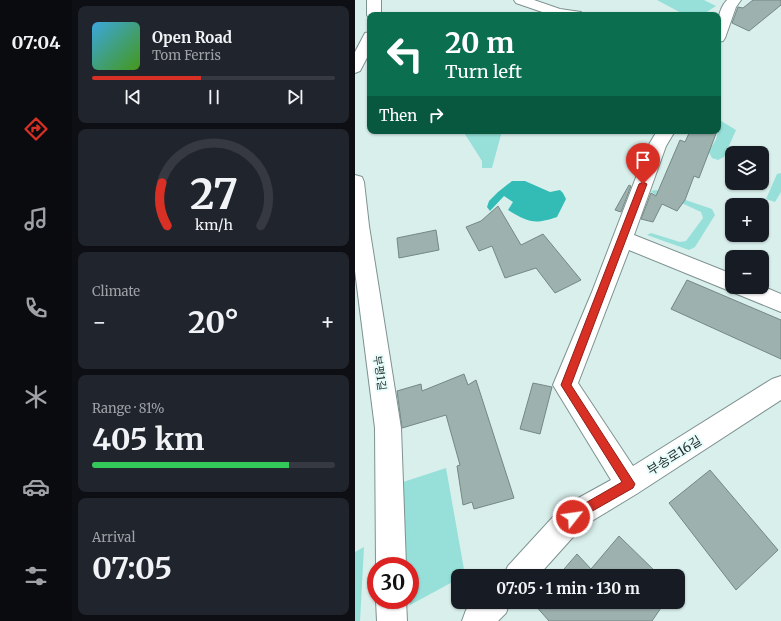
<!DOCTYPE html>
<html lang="en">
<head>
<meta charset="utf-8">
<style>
	:root { --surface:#171b24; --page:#20242c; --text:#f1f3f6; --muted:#9ea1a6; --line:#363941; --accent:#d93025 }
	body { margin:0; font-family:Merriweather,"Noto Sans KR",serif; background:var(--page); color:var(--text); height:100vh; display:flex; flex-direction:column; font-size:15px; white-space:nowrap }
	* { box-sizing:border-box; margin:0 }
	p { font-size:13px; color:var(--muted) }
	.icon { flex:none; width:22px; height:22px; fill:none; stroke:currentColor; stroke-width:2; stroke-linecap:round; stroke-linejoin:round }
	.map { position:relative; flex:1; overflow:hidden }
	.details { display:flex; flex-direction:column; gap:6px; padding:6px; background:#0d0f14; width:283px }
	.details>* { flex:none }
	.top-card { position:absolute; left:12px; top:12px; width:354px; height:122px; border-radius:8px; box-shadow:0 1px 3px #0004; background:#0b6e4f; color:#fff; overflow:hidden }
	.controls { position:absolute; left:370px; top:146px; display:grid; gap:8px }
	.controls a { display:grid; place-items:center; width:44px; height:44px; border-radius:8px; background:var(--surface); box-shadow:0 1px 3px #0004; font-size:20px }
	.speed { position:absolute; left:12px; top:557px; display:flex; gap:8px; font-size:20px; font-weight:700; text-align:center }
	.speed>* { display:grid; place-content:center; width:52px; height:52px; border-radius:50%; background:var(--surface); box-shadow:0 1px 3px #0004; line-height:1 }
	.speed .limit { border:6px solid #d22; background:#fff; color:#111 }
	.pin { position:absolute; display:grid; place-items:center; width:34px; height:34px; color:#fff; margin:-41px -17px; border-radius:50% 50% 50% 0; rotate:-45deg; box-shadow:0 0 4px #0007 }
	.pin .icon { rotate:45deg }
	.me { position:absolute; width:44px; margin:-22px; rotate:60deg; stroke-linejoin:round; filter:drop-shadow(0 0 3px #0008) }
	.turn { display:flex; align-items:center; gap:14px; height:84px; padding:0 12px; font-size:18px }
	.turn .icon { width:52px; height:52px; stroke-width:2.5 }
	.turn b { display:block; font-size:28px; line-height:34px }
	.then { display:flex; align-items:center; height:38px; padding:0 12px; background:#0003; gap:8px; font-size:15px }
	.big { font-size:30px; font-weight:700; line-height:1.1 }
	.details .widget { flex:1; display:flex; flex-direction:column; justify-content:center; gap:6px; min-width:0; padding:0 14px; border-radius:8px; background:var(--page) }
	.details .dial { align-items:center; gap:0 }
	.dial svg { height:104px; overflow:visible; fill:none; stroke:var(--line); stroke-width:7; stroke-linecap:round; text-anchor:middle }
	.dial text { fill:var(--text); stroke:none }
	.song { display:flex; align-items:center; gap:12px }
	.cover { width:48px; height:48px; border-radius:6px; background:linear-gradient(135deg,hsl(200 70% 55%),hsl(100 70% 35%)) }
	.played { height:4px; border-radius:2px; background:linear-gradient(90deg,var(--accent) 45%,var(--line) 45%) }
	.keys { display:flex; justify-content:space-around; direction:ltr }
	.heat { display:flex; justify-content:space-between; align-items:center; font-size:22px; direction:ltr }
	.charge { height:6px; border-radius:3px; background:linear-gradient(90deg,#34c759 81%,var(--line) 0) }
	.trip { position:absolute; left:96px; top:569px; width:234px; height:40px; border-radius:8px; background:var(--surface); box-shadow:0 1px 3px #0004; font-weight:700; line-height:40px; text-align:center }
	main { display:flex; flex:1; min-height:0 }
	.tab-bar { display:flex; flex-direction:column; width:72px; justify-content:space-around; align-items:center; background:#090b0e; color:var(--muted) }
	.tab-bar .icon { width:28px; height:28px }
	.tab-bar .active { color:var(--accent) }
	.tab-bar b { font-size:18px; color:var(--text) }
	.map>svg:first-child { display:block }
	.green { fill:#97dfd9 }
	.forest { fill:#33bcb5 }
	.building { fill:#9db1af; stroke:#748886 }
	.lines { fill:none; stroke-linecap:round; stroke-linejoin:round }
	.minor-casing { stroke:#7e9290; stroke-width:2 }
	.minor { fill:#fff; fill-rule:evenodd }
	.route { fill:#d93025; stroke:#8d1f18 }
	.labels { text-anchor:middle; stroke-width:4; stroke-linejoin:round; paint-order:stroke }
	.street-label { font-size:11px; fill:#252e2d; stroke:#e6fcfa }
	.near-street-label { font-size:13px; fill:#252e2d; stroke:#e6fcfa }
</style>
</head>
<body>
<main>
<nav class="tab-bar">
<b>07:04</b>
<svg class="icon active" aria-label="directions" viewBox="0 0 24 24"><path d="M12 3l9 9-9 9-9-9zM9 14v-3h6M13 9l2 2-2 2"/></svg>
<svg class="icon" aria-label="music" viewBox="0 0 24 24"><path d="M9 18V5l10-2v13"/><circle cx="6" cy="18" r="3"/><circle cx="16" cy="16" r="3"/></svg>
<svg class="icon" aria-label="phone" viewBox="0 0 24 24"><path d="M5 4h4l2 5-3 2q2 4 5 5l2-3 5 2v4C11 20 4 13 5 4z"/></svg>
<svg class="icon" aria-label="climate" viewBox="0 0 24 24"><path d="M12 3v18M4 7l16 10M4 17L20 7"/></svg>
<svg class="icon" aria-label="car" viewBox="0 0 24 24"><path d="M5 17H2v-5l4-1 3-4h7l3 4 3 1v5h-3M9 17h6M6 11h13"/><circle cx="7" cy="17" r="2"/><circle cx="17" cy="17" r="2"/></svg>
<svg class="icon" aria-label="filters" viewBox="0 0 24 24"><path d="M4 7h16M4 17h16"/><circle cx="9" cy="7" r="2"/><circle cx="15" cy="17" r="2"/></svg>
</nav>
<section class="details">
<div class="widget">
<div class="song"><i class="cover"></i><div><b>Open Road</b><p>Tom Ferris</p></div></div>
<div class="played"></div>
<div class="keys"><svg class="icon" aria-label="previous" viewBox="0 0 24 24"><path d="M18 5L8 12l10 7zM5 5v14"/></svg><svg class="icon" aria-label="pause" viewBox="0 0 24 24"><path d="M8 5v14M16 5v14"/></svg><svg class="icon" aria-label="next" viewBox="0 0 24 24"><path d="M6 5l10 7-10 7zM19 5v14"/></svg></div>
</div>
<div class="widget dial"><svg viewBox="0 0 100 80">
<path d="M14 69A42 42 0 1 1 86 69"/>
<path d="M14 69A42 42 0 0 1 10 36" stroke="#d93025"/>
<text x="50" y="56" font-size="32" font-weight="700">27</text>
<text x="50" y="72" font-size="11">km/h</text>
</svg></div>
<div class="widget"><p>Climate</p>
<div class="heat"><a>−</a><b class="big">20°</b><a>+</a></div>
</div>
<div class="widget"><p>Range · 81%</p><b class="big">405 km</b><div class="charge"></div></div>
<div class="widget"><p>Arrival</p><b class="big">07:05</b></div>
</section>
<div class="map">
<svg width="426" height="621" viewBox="0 0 426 621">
	<rect width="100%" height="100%" fill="#d9efec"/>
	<path class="green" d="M 302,0 L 349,0 L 361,6 L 347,15 L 330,15 Z
		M 363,119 L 381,130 L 369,157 L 363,160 L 357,158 L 353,151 C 364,138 363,135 363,119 Z
		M 108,131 L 147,131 L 137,168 L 127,168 L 127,161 Z
		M 426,173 L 426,192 L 420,202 L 411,199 L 422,174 Z
		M 301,190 L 357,209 L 360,215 L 340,247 L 334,250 L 292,235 L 296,233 L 325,242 L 331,241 L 348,218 L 346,212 L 318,199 L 301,196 L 296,191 Z
		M 91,468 L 110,575 L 103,576 L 103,579 L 55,605 L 53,600 L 55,600 L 55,566 L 48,566 L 42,484 Z
		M 9,547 L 5,621 L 0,621 L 0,552 Z"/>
	<path class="forest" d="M 157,181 L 170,181 L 195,192 L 205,190 L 208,193 L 211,199 L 202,217 C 179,225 173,222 153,210 L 158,202 L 149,196 L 135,211 L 132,207 L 134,201 L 143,192 Z"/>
	<path class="building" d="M 398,0 L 426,0 L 426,5 L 394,31 L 377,23 L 383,7 L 388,8 Z
		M 335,131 L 362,131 L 344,178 L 339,176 L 330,200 L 322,211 L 307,204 L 298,222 L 286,219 L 296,193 L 301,196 L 325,140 L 330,142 Z
		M 274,185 L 276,186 L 266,212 L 260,210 Z
		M 143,206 L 166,245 L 188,234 L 226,280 L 200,293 L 181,268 L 150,278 L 137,246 L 124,251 L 111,227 L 126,221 Z
		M 81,230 L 84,250 L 44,258 L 42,238 Z
		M 332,280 L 426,320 L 426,359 L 316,309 Z
		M 109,374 L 113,385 L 121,380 L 159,498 L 119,509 L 117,502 L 108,505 L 102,466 L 105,465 L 91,415 L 47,428 L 42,391 L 66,384 L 67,391 Z
		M 178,383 L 197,387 L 185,434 L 165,429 Z
		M 355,470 L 423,550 L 381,590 L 314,503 Z
		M 264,536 L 305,576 L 203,576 L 222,554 L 236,569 Z
		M 181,602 L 310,602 L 297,621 L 194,621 L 179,604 Z"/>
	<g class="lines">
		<defs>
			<path id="minor" d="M 12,0 L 26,0 L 26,15 L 15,15 L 14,18 L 12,15 Z
				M 159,0 L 179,0 L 205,9 L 226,12 L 228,15 L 196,15 L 161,3 Z
				M 372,0 L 386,0 L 381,7 L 370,38 L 368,41 L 363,42 C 363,27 361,12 372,0 Z
				M 15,32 L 15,52 L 5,71 L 0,73 L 0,52 L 10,33 Z
				M 302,131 L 320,131 L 311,146 L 279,235 L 377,274 L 377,287 L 407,286 L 426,294 L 426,312 L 274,250 L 223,383 L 278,466 L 417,379 L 426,376 L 426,400 L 283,493 L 227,527 L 183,576 L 148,576 L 153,566 L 207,507 L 256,480 L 198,385 L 237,292 L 293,146 Z
				M 0,175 L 7,177 L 9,182 L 14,226 L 46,428 L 51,566 L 21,566 L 20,428 L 0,271 Z
				M 21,600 L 51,600 L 52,621 L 22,621 Z
				M 119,602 L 155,602 L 151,613 L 143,621 L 107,621 L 111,610 Z"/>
		</defs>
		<use href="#minor" class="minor-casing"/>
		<use href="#minor" class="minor"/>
	</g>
	<path class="route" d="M 288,182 L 292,184 L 216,385 L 280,484 L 278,488 L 218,522 L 213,521 L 212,517 L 213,513 L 267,482 L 206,385 L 284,184 Z"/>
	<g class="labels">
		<g class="street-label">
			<text transform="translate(25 373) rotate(82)" y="4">부평1길</text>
		</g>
		<g class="near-street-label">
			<text transform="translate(319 455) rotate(-32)" y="5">부송로16길</text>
		</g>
	</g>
</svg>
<div class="controls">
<a><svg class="icon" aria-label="layers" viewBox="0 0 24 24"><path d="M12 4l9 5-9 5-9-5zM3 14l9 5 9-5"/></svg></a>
<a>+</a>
<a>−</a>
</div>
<div class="speed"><div class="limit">30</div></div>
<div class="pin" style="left:288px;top:184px;background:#d93025"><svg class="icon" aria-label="arrive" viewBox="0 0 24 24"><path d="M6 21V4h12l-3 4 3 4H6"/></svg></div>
<svg class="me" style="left:218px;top:517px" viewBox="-20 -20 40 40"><circle r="17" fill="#d93025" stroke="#fff" stroke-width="3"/><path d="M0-11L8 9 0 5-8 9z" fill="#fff"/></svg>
<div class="trip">07:05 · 1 min · 130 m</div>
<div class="top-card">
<div class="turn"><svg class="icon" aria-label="left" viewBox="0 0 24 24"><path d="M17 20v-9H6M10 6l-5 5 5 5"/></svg><div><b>20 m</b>Turn left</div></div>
<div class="then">Then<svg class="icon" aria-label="right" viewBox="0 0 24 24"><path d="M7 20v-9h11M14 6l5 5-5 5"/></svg></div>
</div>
</div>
</main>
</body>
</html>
